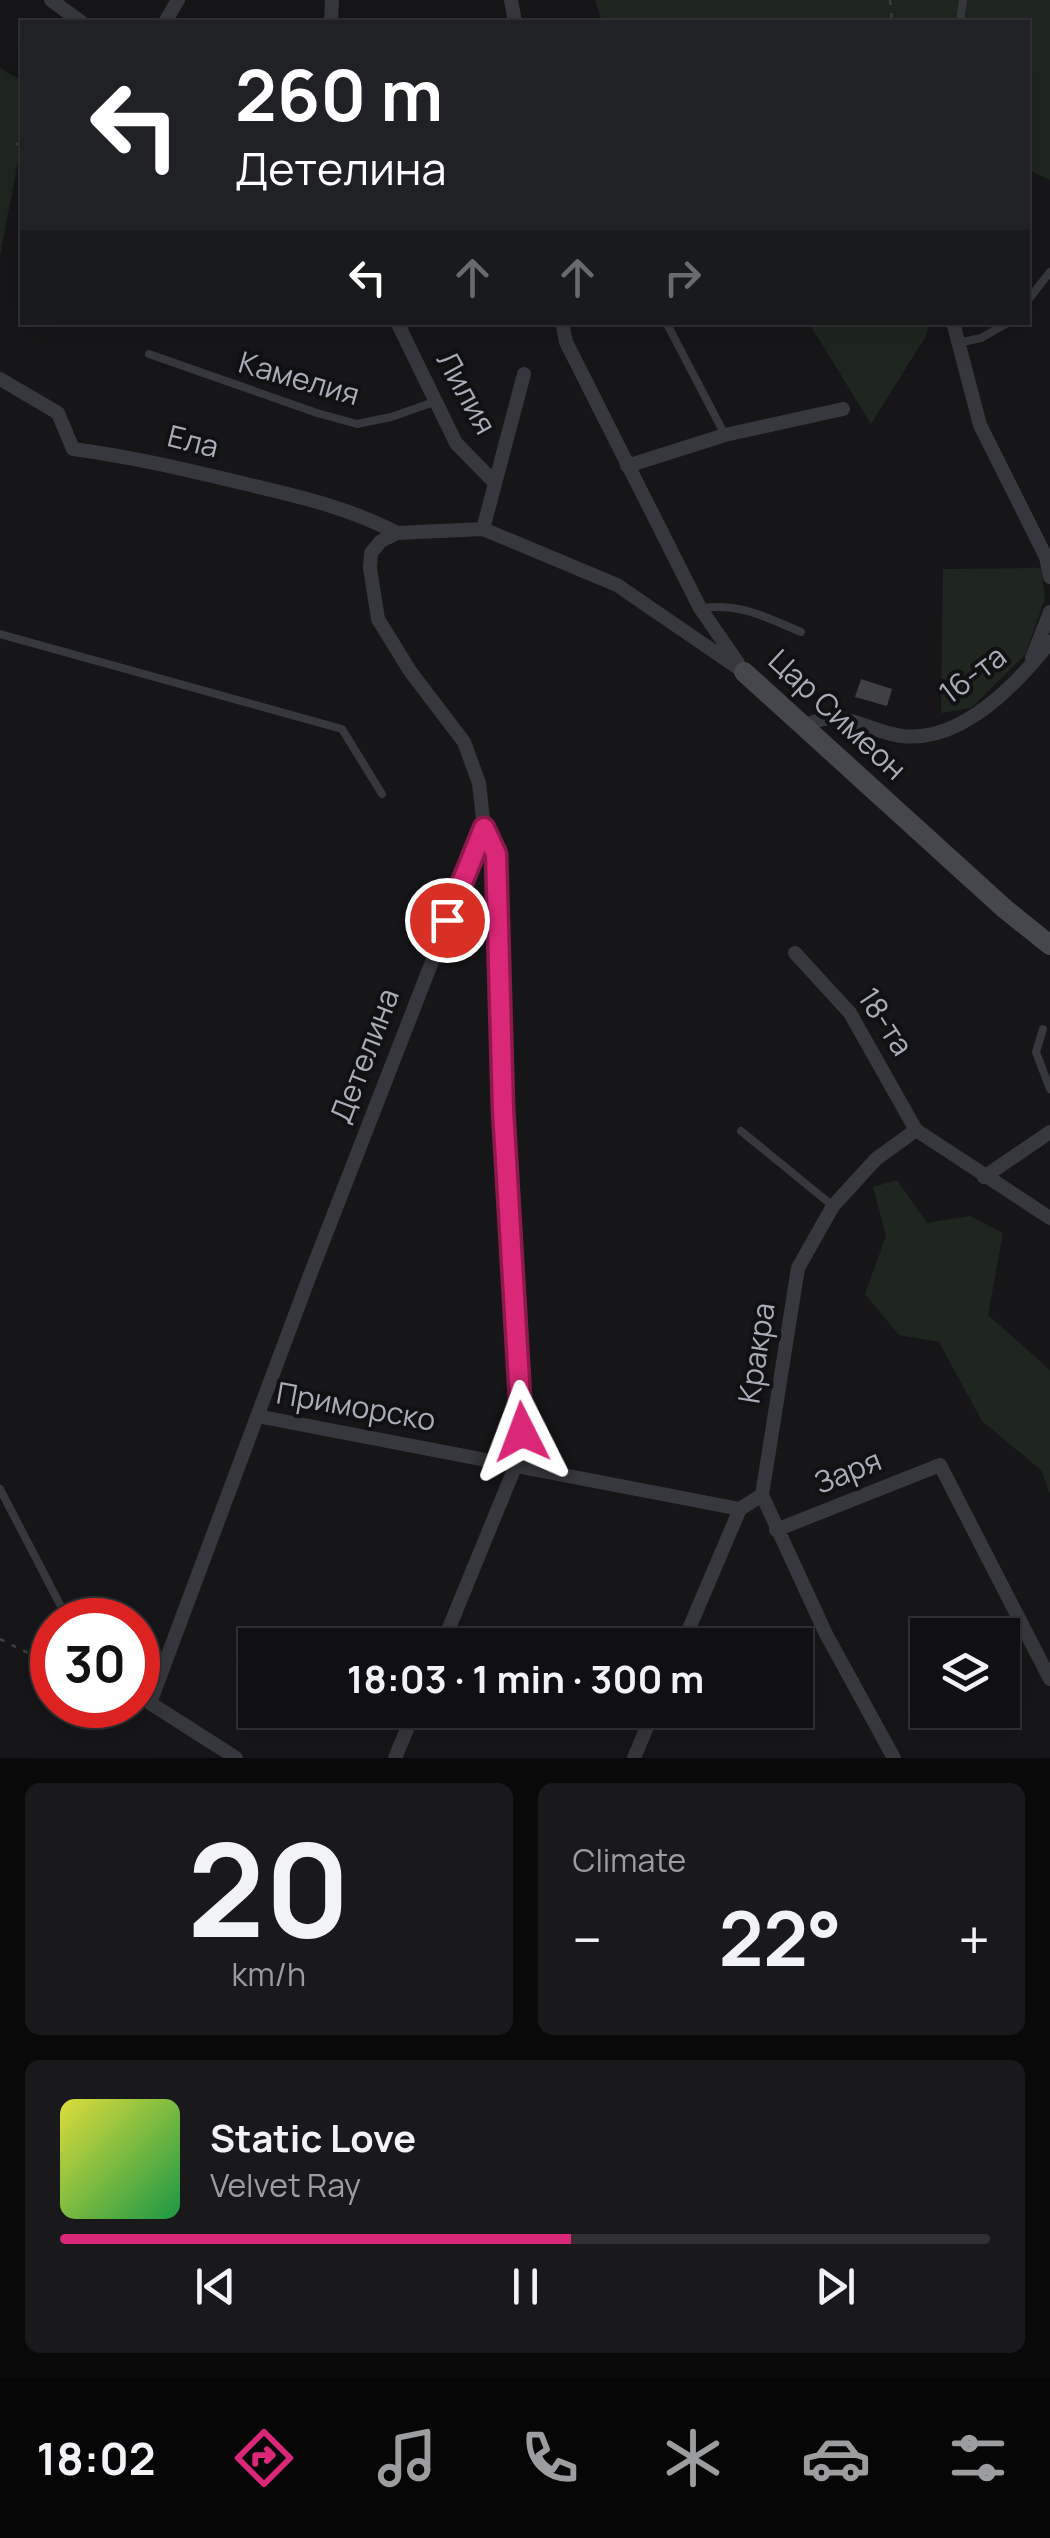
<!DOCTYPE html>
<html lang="en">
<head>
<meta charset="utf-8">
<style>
	:root { --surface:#101012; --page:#19191b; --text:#f1f3f6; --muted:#9c9d9f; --line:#303032; --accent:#db2777 }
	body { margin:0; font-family:Manrope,sans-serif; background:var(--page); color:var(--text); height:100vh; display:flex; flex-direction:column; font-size:38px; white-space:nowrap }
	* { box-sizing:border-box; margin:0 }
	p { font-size:32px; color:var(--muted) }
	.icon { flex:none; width:55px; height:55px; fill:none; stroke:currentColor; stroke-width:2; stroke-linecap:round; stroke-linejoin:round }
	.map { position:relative; height:1758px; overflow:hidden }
	.details { display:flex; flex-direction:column; gap:25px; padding:25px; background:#09090a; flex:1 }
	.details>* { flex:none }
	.guide { position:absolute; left:20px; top:20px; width:1010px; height:305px; border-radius:0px; box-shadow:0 10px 40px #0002,0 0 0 2px var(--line); background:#202124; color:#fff; overflow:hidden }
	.tools { position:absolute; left:910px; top:1618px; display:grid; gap:20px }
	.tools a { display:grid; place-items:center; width:110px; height:110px; border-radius:0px; background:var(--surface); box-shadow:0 10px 40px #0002,0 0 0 2px var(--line); font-size:50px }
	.speed { position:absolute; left:30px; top:1598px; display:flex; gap:20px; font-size:50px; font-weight:700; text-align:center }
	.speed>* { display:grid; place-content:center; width:130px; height:130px; border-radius:50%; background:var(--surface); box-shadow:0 10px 40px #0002,0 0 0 2px var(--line); line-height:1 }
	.speed .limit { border:15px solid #d22; background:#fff; color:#111 }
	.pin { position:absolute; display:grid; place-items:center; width:85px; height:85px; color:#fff; margin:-42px; border:5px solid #fff; border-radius:50%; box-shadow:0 2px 10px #0007 }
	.me { position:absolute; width:110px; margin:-55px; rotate:357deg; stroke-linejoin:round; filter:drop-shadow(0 0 8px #0008) }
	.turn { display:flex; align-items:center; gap:35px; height:210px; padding:0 50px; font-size:45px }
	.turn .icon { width:130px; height:130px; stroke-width:2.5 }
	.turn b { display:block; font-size:70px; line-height:85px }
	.lanes { display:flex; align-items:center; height:95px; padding:0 50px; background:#0003; justify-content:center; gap:50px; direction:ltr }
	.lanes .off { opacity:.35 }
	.big { font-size:75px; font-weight:700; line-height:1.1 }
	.details .card { flex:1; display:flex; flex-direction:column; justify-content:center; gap:15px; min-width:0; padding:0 35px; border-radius:15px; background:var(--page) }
	.details .dial { align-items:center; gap:0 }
	.dial b { font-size:130px; line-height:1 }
	.song { display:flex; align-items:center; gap:30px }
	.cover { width:120px; height:120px; border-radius:15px; background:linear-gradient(135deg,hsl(60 70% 55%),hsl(140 70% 35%)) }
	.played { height:10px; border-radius:5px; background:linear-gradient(90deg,var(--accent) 55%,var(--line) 55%) }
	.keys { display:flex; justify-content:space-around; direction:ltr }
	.heat { display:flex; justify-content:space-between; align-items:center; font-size:55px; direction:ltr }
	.details .tiles { flex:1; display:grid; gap:25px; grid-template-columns:1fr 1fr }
	.card:last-child { grid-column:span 2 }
	.trip { position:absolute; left:238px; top:1628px; width:575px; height:100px; border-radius:0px; background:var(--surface); box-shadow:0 10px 40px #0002,0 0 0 2px var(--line); font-weight:700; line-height:100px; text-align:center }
	.dock { display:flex; height:160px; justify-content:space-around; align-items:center; background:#060607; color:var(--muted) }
	.dock .icon { width:70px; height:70px }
	.dock .on { color:var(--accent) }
	.dock b { font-size:45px; color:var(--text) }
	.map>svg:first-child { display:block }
	.green { fill:#1e261f }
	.building { fill:#404145 }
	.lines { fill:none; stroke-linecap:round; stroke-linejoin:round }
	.path { stroke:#3d3f44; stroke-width:2.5; stroke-dasharray:5 8; stroke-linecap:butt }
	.lane { stroke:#37383d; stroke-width:8 }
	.street { stroke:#37383d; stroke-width:14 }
	.secondary { stroke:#45474d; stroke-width:20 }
	.route-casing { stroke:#8e194d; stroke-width:25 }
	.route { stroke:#db2777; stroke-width:18 }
	.labels { text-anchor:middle; stroke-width:8; stroke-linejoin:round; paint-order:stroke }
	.street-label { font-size:30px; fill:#a8adb8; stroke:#111113 }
</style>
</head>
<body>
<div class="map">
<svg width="1050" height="1758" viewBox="0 0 1050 1758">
	<rect width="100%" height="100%" fill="#161618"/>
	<path class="green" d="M 595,0 L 1050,0 L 1050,180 L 1028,170 L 1028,22 L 602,22 Z
		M 0,68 L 22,81 L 22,141 L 0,256 Z
		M 809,323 L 929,323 L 926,336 L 871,424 Z
		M 1041,568 L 1045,599 L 1025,655 L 971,708 L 941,713 L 943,569 Z
		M 897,1180 L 927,1223 L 970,1216 L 1003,1233 L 988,1315 L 1050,1370 L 1050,1494 L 1041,1470 L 982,1421 L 939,1342 L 899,1335 L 865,1294 L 886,1236 L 873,1187 Z"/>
	<path class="building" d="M 861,679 L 892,689 L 887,706 L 855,697 Z"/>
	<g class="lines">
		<path class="path" d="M 890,0 L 892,22
			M 16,144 L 22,144
			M 0,1639 L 52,1665"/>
		<path class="lane" d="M 960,22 L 963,0
			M 1028,300 L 1050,272
			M 666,322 L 725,435
			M 958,343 L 981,338 L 1009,322
			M 149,354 L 317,413 L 357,424 L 391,417 L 437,401
			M 701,608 C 742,603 765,617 801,632
			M 0,634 L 342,729 L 382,794
			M 1043,1029 L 1036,1052 L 1050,1089
			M 741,1131 L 833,1206
			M 0,1489 L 68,1620"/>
		<path class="street" d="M 51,0 L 81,22
			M 511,0 L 515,22
			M 165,22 L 178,0
			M 331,22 L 332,0
			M 397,322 L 456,443 L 495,483
			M 562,322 L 566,342 L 700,608 L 738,663
			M 953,322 L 980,425 L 1046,557 L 1050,577
			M 0,379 L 58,413 L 73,449 C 133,457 183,469 242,483 C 296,496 348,507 397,533
			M 627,466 L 725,435 L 843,409
			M 483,529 L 524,374
			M 1032,658 L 1050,612
			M 805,726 C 842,705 864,731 902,736 C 961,743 1017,684 1050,642
			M 795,953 L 850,1013 L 916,1130
			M 984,1177 L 1050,1132
			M 257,1416 L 740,1509
			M 776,1530 L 940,1465 L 1050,1679
			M 442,1645 L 522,1450 L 503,1109 L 496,854 L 484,828
			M 682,1645 L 740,1509 L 762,1495
			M 236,1758 L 150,1703 L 310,1275 L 484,828 L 479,783 L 464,742 L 410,671 L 378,619 L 370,568 L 371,553 L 381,541 L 397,533 L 483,529 L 617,585 L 744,672
			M 395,1758 L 415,1710
			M 634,1758 L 654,1710
			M 894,1758 L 826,1634 L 762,1495 L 798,1268 L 833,1206 L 876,1159 L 916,1130 L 1050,1218"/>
		<path class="secondary" d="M 744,672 L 1005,909 L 1050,945"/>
	</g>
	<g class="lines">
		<defs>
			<path id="route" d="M 447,920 L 484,828 L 496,854 L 503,1109 L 522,1432"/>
		</defs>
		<use href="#route" class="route-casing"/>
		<use href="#route" class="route"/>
	</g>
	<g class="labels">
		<g class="street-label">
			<text transform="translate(299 379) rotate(16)" y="10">Камелия</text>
			<text transform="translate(466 393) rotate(61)" y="10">Лилия</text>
			<text transform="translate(193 442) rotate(14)" y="10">Ела</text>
			<text transform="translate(973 675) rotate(-37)" y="10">16-та</text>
			<text transform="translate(837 715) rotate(43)" y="10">Цар Симеон</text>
			<text transform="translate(885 1022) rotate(57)" y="10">18-та</text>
			<text transform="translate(365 1056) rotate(-69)" y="10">Детелина</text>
			<text transform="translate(757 1353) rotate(-81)" y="10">Кракра</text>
			<text transform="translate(356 1407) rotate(10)" y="10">Приморско</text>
			<text transform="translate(848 1472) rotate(-22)" y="10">Заря</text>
		</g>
	</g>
</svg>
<div class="tools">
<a><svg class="icon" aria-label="layers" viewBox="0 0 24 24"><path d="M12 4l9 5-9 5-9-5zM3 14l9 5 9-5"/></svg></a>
</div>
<div class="speed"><div class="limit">30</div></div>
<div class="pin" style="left:447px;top:920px;background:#d93025"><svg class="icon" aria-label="arrive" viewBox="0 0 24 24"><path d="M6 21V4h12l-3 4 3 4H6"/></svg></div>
<svg class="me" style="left:522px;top:1432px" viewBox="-20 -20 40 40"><path d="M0-17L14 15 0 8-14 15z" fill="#db2777" stroke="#fff" stroke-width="4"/></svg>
<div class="trip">18:03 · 1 min · 300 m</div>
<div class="guide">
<div class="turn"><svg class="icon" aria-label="left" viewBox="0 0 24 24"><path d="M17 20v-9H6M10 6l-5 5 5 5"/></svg><div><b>260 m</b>Детелина</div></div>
<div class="lanes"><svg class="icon" aria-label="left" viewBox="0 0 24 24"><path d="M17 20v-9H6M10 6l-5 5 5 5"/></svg><svg class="icon off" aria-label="ahead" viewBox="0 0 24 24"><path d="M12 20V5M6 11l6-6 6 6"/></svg><svg class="icon off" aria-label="ahead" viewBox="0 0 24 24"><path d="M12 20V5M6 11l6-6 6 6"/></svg><svg class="icon off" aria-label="right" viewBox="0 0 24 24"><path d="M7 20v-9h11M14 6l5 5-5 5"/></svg></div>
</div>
</div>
<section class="details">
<div class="tiles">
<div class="card dial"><b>20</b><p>km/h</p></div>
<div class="card"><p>Climate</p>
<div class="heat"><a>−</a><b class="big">22°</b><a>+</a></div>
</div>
<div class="card">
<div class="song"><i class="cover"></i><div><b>Static Love</b><p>Velvet Ray</p></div></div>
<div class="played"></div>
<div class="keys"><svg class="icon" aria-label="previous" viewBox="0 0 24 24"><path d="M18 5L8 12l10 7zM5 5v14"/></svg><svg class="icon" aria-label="pause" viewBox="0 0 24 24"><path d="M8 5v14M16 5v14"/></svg><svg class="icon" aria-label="next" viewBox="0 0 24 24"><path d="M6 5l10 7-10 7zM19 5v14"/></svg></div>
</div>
</div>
</section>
<nav class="dock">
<b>18:02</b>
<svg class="icon on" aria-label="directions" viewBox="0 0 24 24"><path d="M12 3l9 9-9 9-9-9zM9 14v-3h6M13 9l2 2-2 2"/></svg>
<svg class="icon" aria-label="music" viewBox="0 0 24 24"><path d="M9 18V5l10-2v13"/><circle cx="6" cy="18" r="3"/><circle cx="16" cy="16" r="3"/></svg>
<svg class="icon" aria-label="phone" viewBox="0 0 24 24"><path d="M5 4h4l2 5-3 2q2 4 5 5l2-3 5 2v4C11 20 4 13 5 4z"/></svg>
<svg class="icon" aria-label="climate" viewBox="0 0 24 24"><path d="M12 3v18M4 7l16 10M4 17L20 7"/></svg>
<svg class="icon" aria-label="car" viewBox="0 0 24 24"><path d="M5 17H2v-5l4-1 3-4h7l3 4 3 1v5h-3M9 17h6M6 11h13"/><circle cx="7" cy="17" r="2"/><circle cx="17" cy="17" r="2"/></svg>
<svg class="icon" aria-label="filters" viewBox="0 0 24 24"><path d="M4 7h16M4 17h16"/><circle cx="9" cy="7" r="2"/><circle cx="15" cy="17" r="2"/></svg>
</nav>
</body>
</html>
